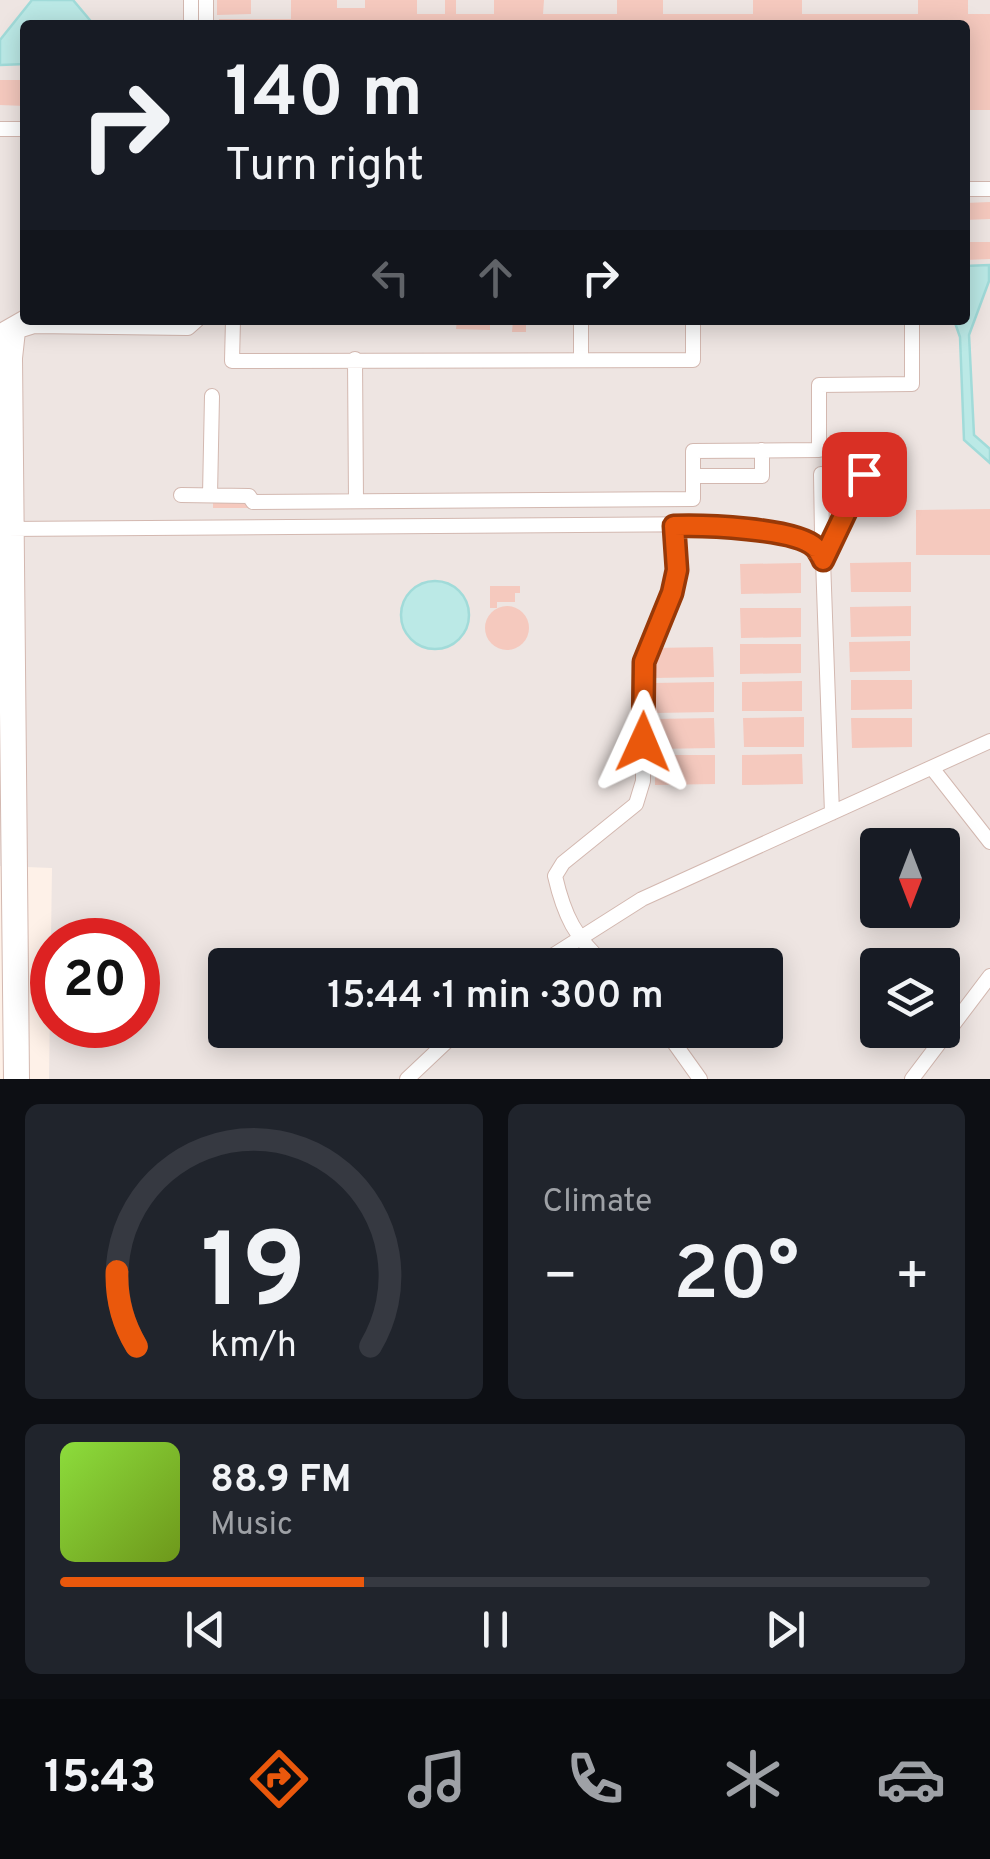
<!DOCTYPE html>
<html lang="en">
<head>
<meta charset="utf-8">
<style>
	:root { --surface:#171b24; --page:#20242c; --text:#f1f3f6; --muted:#9ea1a6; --line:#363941; --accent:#ea580c }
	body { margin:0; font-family:Overpass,sans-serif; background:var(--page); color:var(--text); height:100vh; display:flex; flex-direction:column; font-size:38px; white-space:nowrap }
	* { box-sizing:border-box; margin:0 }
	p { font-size:32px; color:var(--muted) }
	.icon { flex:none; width:55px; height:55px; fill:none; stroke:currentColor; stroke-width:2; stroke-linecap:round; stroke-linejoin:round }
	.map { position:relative; height:1079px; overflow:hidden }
	.sheet { display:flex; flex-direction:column; gap:25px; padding:25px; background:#0d0f14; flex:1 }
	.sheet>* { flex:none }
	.guide { position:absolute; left:20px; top:20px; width:950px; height:305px; border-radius:10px; box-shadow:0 5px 25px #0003; background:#171b24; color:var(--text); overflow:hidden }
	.needle { width:65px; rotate:180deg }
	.buttons { position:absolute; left:860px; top:828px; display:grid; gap:20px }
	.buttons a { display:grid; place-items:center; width:100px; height:100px; border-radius:10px; background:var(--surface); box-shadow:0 5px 25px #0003; font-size:50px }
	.speed { position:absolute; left:30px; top:918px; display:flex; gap:20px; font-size:50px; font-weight:700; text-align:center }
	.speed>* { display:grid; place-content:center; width:130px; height:130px; border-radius:50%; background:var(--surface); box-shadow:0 5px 25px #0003; line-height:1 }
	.speed .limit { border:15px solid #d22; background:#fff; color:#111 }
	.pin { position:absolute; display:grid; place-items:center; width:85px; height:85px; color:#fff; margin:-42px; border-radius:20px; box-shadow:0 5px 15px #0006 }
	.me { position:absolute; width:110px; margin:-55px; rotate:1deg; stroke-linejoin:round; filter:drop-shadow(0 0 8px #0008) }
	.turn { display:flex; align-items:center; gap:35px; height:210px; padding:0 40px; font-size:45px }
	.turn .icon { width:130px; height:130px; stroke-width:2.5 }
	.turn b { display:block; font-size:70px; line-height:85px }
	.lanes { display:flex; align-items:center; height:95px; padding:0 40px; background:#0003; justify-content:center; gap:50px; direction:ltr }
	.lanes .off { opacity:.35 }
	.big { font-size:75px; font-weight:600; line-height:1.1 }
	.sheet .widget { flex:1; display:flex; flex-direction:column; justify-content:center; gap:15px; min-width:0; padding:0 35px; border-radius:15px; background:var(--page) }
	.sheet .dial { align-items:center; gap:0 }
	.dial svg { height:260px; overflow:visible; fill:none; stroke:var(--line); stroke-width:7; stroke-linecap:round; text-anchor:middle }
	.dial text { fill:var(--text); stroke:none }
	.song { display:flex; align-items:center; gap:30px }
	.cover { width:120px; height:120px; border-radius:15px; background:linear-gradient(135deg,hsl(90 70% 55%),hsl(80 70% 35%)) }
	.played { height:10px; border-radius:5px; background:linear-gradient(90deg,var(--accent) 35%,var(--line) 35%) }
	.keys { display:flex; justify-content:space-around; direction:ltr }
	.heat { display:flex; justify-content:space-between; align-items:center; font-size:55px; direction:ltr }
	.sheet .tiles { flex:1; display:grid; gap:25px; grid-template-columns:1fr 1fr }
	.widget:last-child { grid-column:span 2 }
	.trip { position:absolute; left:208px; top:948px; width:575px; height:100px; border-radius:10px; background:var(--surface); box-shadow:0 5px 25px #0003; font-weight:600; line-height:100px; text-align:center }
	.tab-bar { display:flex; height:160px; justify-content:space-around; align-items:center; background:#090b0e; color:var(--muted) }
	.tab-bar .icon { width:70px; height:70px }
	.tab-bar .current { color:var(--accent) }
	.tab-bar b { font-size:45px; color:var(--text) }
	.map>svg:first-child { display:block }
	.industrial { fill:#eee5e2; fill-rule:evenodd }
	.water { fill:#bbe9e6; stroke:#a1dbd9; stroke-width:2.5 }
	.building { fill:#f5c9be }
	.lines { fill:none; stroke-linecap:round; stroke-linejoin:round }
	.minor-casing { stroke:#d3b8b0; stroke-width:16 }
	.minor { stroke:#fff; stroke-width:14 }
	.route-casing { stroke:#983908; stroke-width:25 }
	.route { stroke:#ea580c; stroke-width:18 }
</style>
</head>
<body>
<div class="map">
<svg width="990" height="1079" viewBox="0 0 990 1079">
	<rect width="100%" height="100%" fill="#fef1e8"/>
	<path class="industrial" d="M 0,0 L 990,0 L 990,1079 L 49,1079 L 52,868 L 0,866 ZM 25,25 L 965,25 L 965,320 L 25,320 ZM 878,845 L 942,845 L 942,910 L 878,910 ZM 52,940 L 138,940 L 138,1025 L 52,1025 ZM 225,965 L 765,965 L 765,1030 L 225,1030 ZM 878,965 L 942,965 L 942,1030 L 878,1030 Z"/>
	<path class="water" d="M 32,0 L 73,0 L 94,25 L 25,25 L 25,64 L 0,65 L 0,40 Z
		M 989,265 L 989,281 L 969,335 L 974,435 L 990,449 L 990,463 L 964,440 L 960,337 L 954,320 L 965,320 L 965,266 Z
		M401 615a34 34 0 1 1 68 0a34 34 0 1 1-68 0Z"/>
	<path class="building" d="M 217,0 L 251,0 L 251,14 L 217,15 Z
		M 291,0 L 337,0 L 337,8 L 365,8 L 365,0 L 417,0 L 417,14 L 445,14 L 445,0 L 456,0 L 456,14 L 494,14 L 494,0 L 544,0 L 543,14 L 617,14 L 617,0 L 663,0 L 663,14 L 753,14 L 753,0 L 802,0 L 802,14 L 918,14 L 918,0 L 968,0 L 968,14 L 990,14 L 990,110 L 965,110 L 965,25 L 219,25 L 219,19 L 291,19 Z
		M 0,80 L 21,80 L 21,87 L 25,87 L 25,106 L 0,105 Z
		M 990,202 L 990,219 L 965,220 L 965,203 Z
		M 965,242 L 990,242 L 990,259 L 965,260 Z
		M 457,320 L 490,320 L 490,330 L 456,329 Z
		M 513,320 L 526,320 L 526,332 L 512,332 Z
		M 213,498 L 249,499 L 248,508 L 213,508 Z
		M 990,509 L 990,555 L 916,555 L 916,510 Z
		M 911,562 L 911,592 L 851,592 L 850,563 Z
		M 801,563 L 801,593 L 741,594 L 740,564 Z
		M 490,586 L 520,586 L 520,593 L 515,593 L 515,602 L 497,602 L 497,608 L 490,608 Z
		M485 628a22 22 0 1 1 44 0a22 22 0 1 1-44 0Z
		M 911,606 L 911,636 L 851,637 L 850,607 Z
		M 740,608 L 801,608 L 801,637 L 741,638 Z
		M 910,641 L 910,671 L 850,672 L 849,642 Z
		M 740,644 L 801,644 L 801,673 L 740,674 Z
		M 713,647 L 714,677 L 653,678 L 653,648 Z
		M 851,680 L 912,680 L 912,709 L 851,710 Z
		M 802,681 L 802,711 L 742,711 L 742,682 Z
		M 714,682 L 714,712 L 653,713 L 653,683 Z
		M 804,717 L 804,747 L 744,747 L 743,718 Z
		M 714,718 L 715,748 L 654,749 L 654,719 Z
		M 851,718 L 912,718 L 912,747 L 852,748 Z
		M 802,754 L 803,784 L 742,785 L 742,755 Z
		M 655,755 L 715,755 L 715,784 L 655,785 Z"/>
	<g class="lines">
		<defs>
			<path id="minor" d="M 191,0 L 191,25
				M 206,0 L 206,25
				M 0,129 L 25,129
				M 965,189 L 990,189
				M 233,320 L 232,361 L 693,360 L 693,320
				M 581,320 L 581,359
				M 355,359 L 356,501
				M 693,476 L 762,476 L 762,450
				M 181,495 L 249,496 L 253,502 L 693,499 L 693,451 L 819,450 L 819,385 L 912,384 L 912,320
				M 210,495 L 212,396
				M 6,529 L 717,524 C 751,530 805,528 823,560 L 832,813
				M 816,547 L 822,534 L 821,474
				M 823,560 L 864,474
				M 932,768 L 990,842
				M 538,965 L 642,899 L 990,741
				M 606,965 C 575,938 564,915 555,876 L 563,863 L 636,804 L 643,781 L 644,662 L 672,593 L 677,570 L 674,525
				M 665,1030 L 700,1079
				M 11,1079 L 3,345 L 4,329 L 25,317
				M 22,1079 L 15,358 L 18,331 L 34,326 L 188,328 L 197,320
				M 407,1079 L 459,1030
				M 912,1079 L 990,976"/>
		</defs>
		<use href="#minor" class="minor-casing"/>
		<use href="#minor" class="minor"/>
	</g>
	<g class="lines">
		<defs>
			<path id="route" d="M 643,742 L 644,662 L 672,593 L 677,570 L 674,526 C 702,525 795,528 815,547 C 816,547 823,559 823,560 L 864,474"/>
		</defs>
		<use href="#route" class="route-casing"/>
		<use href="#route" class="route"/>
	</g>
</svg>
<div class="buttons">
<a><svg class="needle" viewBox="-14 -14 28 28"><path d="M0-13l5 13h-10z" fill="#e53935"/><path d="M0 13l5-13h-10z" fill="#9ea1a6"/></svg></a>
<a><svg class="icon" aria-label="layers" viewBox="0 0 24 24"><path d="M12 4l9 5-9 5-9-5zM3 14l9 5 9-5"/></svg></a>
</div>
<div class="speed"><div class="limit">20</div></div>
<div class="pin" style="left:864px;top:474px;background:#d93025"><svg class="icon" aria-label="arrive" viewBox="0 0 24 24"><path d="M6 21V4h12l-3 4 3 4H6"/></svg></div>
<svg class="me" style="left:643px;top:742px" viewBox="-20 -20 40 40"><path d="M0-17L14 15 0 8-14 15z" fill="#ea580c" stroke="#fff" stroke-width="4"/></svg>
<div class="trip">15:44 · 1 min · 300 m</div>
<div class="guide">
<div class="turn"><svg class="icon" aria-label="right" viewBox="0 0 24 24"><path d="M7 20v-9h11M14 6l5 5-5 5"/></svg><div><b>140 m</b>Turn right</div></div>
<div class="lanes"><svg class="icon off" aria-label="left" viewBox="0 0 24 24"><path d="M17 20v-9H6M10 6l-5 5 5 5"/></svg><svg class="icon off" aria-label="ahead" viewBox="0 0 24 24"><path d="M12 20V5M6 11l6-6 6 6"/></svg><svg class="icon" aria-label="right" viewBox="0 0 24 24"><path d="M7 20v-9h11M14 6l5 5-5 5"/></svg></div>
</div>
</div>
<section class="sheet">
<div class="tiles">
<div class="widget dial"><svg viewBox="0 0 100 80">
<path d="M14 69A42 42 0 1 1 86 69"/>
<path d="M14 69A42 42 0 0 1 8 46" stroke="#ea580c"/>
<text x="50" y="56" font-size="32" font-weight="700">19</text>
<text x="50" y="72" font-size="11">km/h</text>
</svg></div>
<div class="widget"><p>Climate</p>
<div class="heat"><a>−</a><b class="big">20°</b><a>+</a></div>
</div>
<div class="widget">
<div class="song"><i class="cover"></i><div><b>88.9 FM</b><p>Music</p></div></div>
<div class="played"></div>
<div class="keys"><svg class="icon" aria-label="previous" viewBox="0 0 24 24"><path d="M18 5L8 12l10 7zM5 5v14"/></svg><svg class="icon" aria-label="pause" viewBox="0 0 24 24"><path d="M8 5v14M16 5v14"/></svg><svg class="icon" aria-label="next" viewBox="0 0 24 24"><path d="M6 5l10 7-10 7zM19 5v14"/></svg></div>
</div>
</div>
</section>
<nav class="tab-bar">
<b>15:43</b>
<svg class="icon current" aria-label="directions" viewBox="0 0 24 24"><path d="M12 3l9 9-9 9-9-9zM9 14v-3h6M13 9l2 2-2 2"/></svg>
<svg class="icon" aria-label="music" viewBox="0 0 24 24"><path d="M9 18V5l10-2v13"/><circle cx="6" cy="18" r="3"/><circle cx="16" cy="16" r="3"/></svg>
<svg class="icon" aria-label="phone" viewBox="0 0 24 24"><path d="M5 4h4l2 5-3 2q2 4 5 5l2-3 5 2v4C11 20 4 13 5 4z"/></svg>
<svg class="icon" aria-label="climate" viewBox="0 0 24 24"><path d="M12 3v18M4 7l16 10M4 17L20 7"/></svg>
<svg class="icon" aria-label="car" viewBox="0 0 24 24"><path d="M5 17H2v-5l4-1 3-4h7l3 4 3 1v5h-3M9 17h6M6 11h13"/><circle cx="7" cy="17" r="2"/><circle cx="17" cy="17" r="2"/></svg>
</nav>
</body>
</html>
